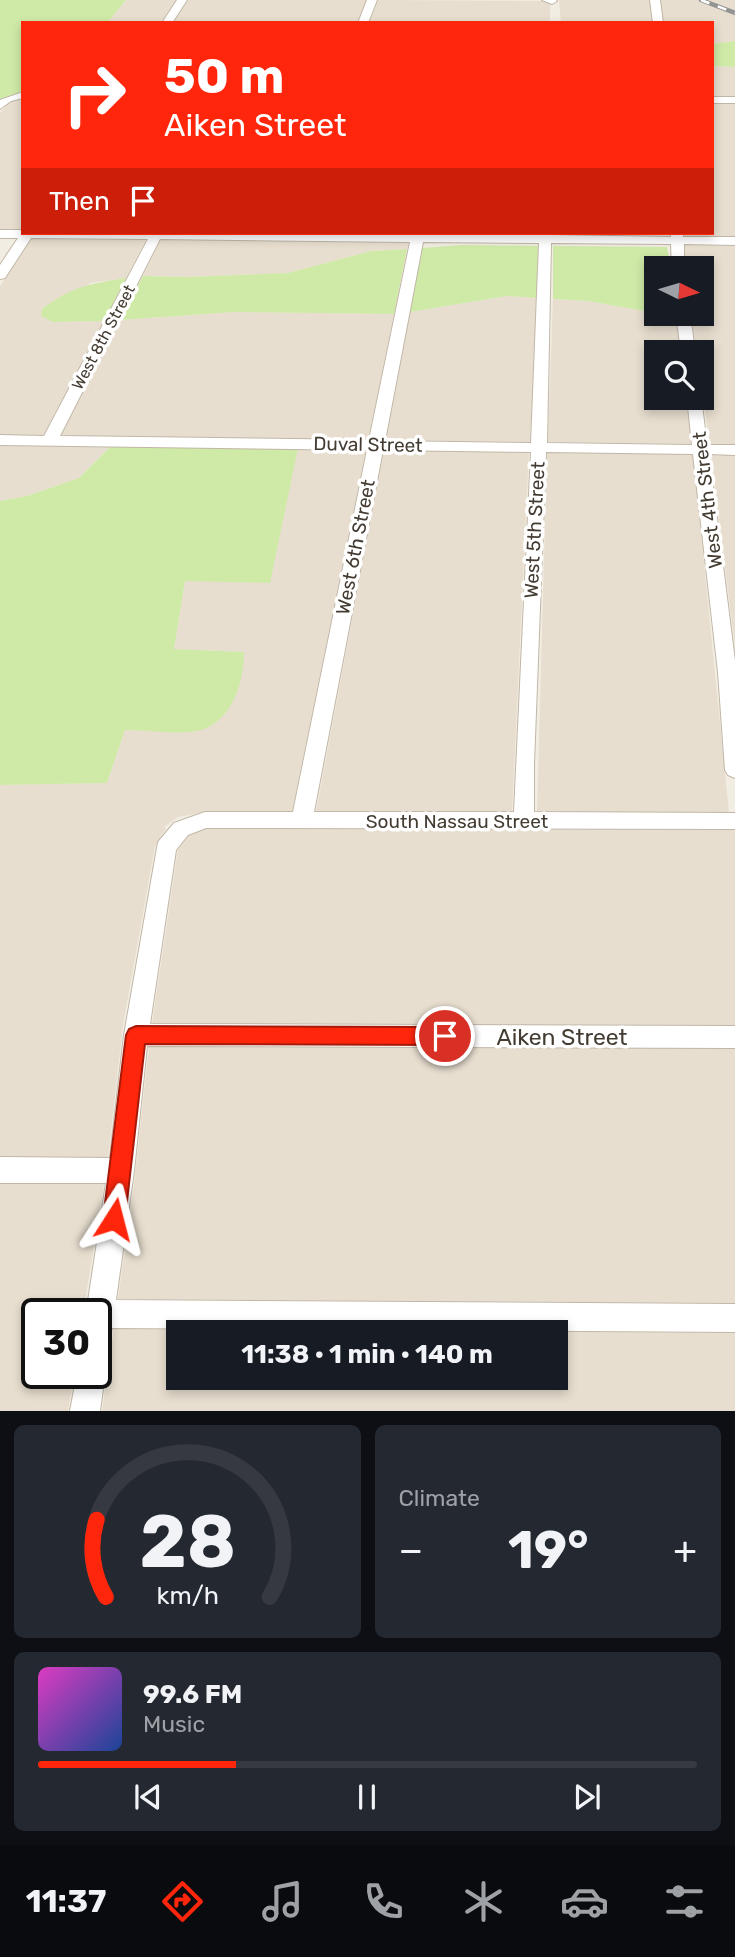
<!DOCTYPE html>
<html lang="en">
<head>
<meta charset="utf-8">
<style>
	:root { --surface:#171b24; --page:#242831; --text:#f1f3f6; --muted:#9ea1a6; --line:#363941; --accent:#ff260c }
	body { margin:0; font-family:Rubik,sans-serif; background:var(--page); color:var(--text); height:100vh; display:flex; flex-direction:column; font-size:26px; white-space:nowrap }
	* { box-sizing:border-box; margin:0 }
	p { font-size:23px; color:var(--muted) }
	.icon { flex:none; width:38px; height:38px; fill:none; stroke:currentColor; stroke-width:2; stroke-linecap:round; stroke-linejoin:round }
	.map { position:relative; height:1411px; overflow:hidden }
	.side { display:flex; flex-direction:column; gap:14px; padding:14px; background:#0d0f14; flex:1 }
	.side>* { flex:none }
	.banner { position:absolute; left:21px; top:21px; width:693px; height:214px; border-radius:0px; box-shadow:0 4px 10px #0003; background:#ff260c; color:#fff; overflow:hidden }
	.needle { width:46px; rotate:95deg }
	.controls { position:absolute; left:644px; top:256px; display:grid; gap:14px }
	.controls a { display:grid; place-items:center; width:70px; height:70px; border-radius:0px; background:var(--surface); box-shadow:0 4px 10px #0003; font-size:35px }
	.speed { position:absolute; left:21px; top:1298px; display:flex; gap:14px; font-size:35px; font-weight:700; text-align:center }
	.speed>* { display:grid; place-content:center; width:91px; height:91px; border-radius:50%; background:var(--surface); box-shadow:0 4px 10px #0003; line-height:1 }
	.speed .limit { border:4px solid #111; border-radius:10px; background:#fff; color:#111 }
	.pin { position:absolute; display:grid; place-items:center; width:60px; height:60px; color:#fff; margin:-30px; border:4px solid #fff; border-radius:50%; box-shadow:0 2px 7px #0007 }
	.me { position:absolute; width:77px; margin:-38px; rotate:9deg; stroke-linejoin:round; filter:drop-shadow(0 0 5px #0008) }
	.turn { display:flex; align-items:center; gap:24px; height:147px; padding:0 28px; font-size:32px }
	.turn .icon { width:91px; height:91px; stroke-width:2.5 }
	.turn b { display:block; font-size:49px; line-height:60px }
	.then { display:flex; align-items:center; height:66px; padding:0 28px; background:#0003; gap:14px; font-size:26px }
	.big { font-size:52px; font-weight:700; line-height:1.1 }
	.side .widget { flex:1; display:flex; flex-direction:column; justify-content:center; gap:10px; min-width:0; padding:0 24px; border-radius:10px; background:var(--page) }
	.side .dial { align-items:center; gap:0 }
	.dial svg { height:182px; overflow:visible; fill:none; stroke:var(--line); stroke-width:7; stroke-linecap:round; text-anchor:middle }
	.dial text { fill:var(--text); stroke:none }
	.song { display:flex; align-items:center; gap:21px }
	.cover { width:84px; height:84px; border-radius:10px; background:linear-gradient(135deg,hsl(310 70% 55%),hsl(220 70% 35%)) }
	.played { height:7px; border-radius:4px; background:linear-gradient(90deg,var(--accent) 30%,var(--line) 30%) }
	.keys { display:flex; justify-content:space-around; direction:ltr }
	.heat { display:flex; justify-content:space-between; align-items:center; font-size:38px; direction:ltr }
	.side .tiles { flex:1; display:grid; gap:14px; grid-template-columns:1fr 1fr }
	.widget:last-child { grid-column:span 2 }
	.trip { position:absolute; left:166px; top:1320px; width:402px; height:70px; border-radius:0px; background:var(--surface); box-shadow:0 4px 10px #0003; font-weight:700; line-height:70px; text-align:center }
	.menu { display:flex; height:112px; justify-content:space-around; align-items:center; background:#090b0e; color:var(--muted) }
	.menu .icon { width:49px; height:49px }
	.menu .active { color:var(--accent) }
	.menu b { font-size:32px; color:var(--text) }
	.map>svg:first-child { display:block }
	.residential { fill:#e7decf; fill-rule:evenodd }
	.green { fill:#cfeaa7 }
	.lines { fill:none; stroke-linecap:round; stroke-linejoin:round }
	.minor-casing { stroke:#c1b7a7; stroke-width:2 }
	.minor { fill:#fff; fill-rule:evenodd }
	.rail-casing { stroke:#939393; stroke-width:4.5 }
	.rail { stroke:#fff; stroke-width:2.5; stroke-dasharray:9; stroke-linecap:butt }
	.route { fill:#ff260c; stroke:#a61908; stroke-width:2 }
	.labels { text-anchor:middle; stroke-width:7; stroke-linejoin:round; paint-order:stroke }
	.far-street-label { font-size:16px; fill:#443c32; stroke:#fff }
	.street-label { font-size:19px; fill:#443c32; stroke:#fff }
	.near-street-label { font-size:23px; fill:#443c32; stroke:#fff }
</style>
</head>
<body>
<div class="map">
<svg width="735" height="1411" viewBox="0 0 735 1411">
	<rect width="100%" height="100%" fill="#f2ede2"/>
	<path class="residential" d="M 126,0 L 176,0 L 161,23 L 107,23 Z
		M 188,0 L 367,0 L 358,23 L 172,23 Z
		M 378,0 L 546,1 L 550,3 L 550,23 L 369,23 Z
		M 650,0 L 652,23 L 561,23 L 559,0 Z
		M 660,0 L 735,0 L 735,41 L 712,44 L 712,23 L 663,23 Z
		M 712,66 L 735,67 L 735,98 L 712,98 Z
		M 23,97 L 23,229 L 21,232 L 0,231 L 0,113 L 9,102 Z
		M 712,102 L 735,102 L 735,238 L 684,238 L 684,233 L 712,233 Z
		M 32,238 L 146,239 L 126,278 L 90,283 L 53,322 L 104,321 L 42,437 L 0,436 L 0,286 Z
		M 161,239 L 409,242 L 407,249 L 371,251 L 288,273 L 187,277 L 143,276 Z
		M 684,244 L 735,244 L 735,445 L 710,445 L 702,390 L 702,352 L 696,352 L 691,313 L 702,313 L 702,268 L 686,268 Z
		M 507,296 L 537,298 L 530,442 L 386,440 L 410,312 Z
		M 553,299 L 588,301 L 656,313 L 675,313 L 680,352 L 656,352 L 656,397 L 686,397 L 692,444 L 548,442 Z
		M 235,312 L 394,314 L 368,440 L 60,437 L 120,320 Z
		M 0,445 L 57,446 L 110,447 L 79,478 L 27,496 L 0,501 Z
		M 298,448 L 366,449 L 292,812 L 206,812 L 178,817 L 164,827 L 166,829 L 155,846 L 123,1025 L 108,1158 L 0,1157 L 0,785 L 107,783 L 125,730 L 194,732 L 244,652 L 174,649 L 185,581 Z
		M 384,449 L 529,451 L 512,812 L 316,812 Z
		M 547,451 L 693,454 L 729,813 L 537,812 Z
		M 711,454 L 735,454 L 735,648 Z
		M 206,828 L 735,830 L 735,1027 L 152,1024 L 178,849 L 189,834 Z
		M 287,1045 L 735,1048 L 735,1303 L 118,1299 L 134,1184 L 149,1046 Z
		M 0,1183 L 104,1184 L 83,1314 L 37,1314 L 37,1374 L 74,1374 L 68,1411 L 0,1411 Z
		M 114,1329 L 735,1333 L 735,1411 L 102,1411 ZM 178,1332 L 556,1332 L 556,1377 L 178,1377 Z"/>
	<path class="green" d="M 0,0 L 126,0 L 107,23 L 23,23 L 23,93 L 0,100 Z
		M 735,41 L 735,67 L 712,66 L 712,44 Z
		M 463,245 L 538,246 L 537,298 L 507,296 L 410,312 L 422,248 Z
		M 553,246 L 667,247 L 671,268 L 656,268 L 656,313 L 588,301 L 553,299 Z
		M 407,249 L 394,314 L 235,312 L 120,320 L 143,276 L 187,277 L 288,273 L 371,251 Z
		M 126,278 L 104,321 L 53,322 L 41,316 L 42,309 C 73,286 89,284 126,278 Z
		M 110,447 L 298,448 L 270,583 L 185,581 L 174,649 L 244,652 C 244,685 230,728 191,732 C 170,734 146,730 125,730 L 107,783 L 0,785 L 0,501 L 27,496 L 79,478 Z"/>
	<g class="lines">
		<defs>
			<path id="minor" d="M 177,0 L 187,0 L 172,23 L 162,23 Z
				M 367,0 L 377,0 L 368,23 L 358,23 Z
				M 542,0 L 556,0 L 557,1 L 552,4 Z
				M 650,0 L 660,0 L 663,23 L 653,23 Z
				M 23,92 L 23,98 L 11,101 L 0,109 L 0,100 Z
				M 712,97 L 735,97 L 735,103 L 712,103 Z
				M 0,230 L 23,230 L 23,233 L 424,233 L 671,237 L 671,233 L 683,233 L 683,237 L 735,237 L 735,245 L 684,244 L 684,268 L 672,268 L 671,244 L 551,243 L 547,443 L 692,445 L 687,397 L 701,397 L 707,445 L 735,445 L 735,455 L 709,454 L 735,661 L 735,778 L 728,775 L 725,770 L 718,672 L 693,454 L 546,452 L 534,764 L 534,812 L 735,813 L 735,829 L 206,828 L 188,835 L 176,850 L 150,1024 L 735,1026 L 735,1048 L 147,1046 L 134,1171 L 116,1300 L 735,1304 L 735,1332 L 112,1328 L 106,1349 L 96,1353 L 96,1314 L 86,1314 L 106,1183 L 0,1183 L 0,1157 L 110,1158 L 124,1035 L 158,842 L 174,823 L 205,812 L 293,812 L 367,450 L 0,445 L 0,435 L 44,436 L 148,239 L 31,238 L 5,278 L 0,279 L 0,265 L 18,238 L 0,238 ZM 160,239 L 410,242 L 369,440 L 60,436 ZM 423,242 L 539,243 L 531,443 L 385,441 ZM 383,450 L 531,452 L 514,812 L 314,812 Z
				M 676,313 L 690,313 L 695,352 L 681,352 Z
				M 96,1362 L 101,1364 L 105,1374 L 100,1411 L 70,1411 L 77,1374 L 96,1374 Z"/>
		</defs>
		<use href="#minor" class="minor-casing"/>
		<use href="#minor" class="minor"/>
		<defs>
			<path id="rail" d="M 701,0 L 735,13"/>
		</defs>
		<use href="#rail" class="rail-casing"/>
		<use href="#rail" class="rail"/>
	</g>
	<path class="route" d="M 136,1026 L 445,1027 L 452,1030 L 455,1036 L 452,1042 L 445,1045 L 145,1044 L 125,1219 L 122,1226 L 114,1230 L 106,1226 L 103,1219 L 126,1035 L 129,1029 Z"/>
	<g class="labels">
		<g class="far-street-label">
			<text transform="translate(103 337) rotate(-62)" y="6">West 8th Street</text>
		</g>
		<g class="street-label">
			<text transform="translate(368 444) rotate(1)" y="7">Duval Street</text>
			<text transform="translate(707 500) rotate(-97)" y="7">West 4th Street</text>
			<text transform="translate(534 530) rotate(-87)" y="7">West 5th Street</text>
			<text transform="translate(355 547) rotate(-79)" y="7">West 6th Street</text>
			<text x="457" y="828">South Nassau Street</text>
		</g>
		<g class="near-street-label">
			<text x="562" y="1045">Aiken Street</text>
		</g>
	</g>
</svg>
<div class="controls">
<a><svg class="needle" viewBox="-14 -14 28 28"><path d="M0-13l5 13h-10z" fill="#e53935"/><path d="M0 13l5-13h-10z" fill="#9ea1a6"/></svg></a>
<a><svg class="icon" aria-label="search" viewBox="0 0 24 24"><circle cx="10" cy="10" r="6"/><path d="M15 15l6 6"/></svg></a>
</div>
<div class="speed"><div class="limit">30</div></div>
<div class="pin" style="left:445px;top:1036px;background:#d93025"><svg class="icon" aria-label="arrive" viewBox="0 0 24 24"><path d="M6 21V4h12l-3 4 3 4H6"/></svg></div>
<svg class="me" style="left:114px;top:1219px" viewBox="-20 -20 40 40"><path d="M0-17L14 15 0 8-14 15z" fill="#ff260c" stroke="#fff" stroke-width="4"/></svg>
<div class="trip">11:38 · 1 min · 140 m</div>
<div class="banner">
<div class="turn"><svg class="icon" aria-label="right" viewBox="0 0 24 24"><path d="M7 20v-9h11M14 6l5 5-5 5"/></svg><div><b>50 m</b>Aiken Street</div></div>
<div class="then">Then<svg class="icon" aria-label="arrive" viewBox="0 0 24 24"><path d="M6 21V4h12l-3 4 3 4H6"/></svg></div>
</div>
</div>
<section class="side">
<div class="tiles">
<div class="widget dial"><svg viewBox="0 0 100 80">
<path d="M14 69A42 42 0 1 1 86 69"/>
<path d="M14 69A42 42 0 0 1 10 35" stroke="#ff260c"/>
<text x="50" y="56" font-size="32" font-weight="700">28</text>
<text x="50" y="72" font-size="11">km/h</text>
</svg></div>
<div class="widget"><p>Climate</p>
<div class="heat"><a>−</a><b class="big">19°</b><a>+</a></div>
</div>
<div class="widget">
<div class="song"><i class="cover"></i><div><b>99.6 FM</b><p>Music</p></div></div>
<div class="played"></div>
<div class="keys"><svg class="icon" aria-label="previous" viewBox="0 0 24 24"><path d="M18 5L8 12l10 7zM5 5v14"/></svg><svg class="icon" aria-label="pause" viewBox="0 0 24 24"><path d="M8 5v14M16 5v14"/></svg><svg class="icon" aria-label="next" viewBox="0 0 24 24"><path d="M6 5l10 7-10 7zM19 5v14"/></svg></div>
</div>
</div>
</section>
<nav class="menu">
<b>11:37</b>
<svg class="icon active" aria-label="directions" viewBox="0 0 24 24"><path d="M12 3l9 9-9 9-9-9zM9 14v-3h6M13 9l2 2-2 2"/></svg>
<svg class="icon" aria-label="music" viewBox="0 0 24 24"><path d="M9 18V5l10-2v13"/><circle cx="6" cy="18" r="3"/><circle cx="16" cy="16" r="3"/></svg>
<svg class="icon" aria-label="phone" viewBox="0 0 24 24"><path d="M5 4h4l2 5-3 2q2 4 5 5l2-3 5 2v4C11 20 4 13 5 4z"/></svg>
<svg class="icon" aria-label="climate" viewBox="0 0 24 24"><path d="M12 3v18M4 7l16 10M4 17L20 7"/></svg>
<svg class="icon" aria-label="car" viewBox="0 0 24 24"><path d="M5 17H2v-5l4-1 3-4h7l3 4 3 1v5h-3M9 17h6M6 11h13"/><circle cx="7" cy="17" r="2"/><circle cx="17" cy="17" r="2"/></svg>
<svg class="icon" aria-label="filters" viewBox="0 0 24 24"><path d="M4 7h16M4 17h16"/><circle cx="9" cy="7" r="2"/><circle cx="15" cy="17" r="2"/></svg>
</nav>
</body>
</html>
